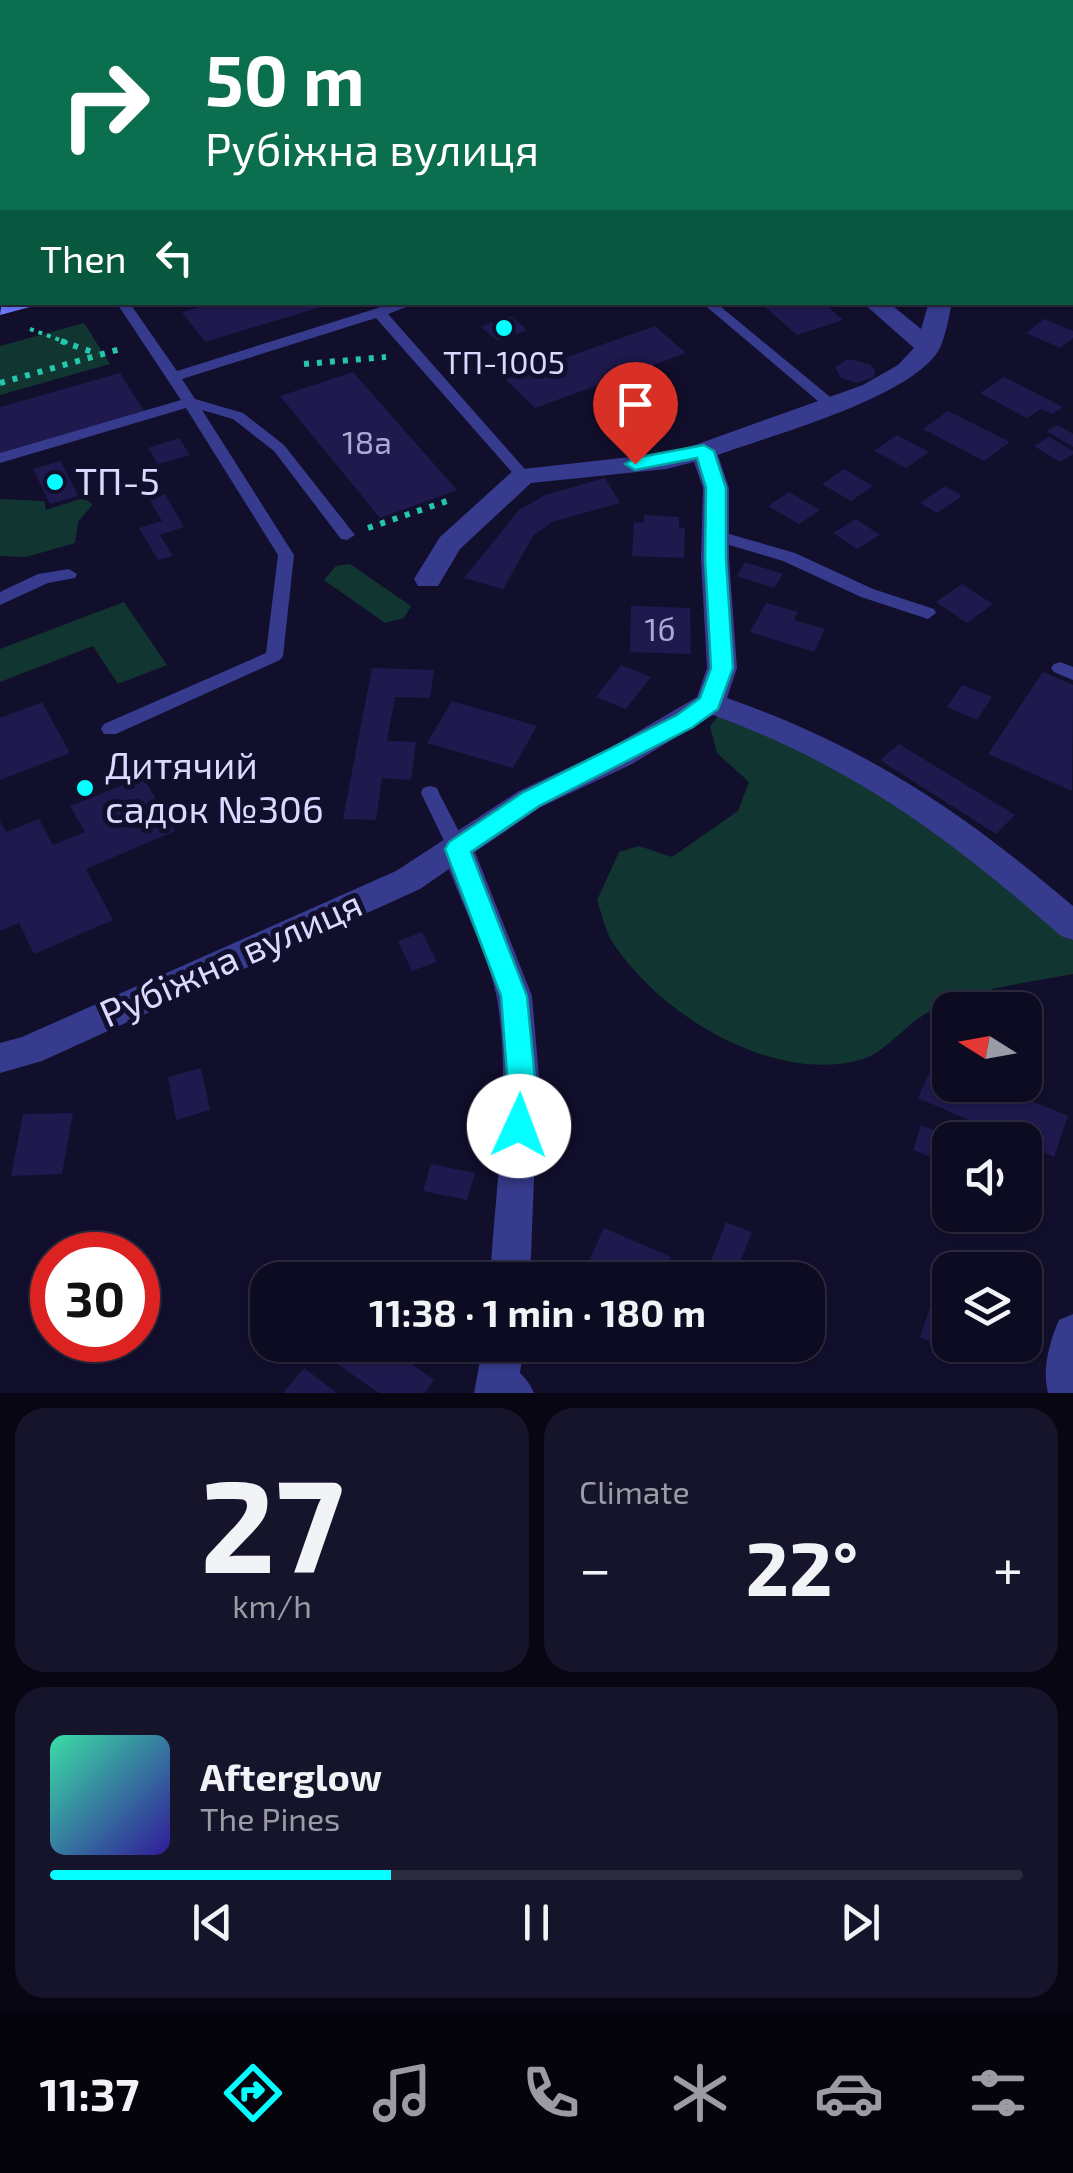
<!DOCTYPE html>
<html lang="en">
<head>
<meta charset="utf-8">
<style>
	:root { --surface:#0d0b21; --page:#16142a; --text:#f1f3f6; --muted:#9a9ba5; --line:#2d2b3f; --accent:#05feff }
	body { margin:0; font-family:"Exo 2",sans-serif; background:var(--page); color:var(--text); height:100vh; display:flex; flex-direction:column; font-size:38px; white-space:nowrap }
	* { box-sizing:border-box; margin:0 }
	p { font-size:32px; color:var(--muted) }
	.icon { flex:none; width:55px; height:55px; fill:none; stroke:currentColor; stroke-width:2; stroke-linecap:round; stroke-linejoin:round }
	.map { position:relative; height:1393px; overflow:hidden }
	.sheet { display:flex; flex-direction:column; gap:15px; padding:15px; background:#070612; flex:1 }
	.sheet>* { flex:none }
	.banner { position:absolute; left:0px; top:0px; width:1075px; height:305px; box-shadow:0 2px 8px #0004,0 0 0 2px var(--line); background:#0b6e4f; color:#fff; overflow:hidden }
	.needle { width:65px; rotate:281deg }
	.controls { position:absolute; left:932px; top:992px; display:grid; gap:20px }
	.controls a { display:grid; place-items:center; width:110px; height:110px; border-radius:20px; background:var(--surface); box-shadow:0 2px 8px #0004,0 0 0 2px var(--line); font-size:50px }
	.speed { position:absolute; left:30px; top:1232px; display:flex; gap:20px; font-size:50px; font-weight:700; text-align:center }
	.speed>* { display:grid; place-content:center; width:130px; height:130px; border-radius:50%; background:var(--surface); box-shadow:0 2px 8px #0004,0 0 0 2px var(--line); line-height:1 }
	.speed .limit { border:15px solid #d22; background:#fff; color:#111 }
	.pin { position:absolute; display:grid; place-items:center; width:85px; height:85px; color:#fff; margin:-102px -42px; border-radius:50% 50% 50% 0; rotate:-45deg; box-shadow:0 0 10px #0007 }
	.pin .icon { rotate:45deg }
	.me { position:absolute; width:110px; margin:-55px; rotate:2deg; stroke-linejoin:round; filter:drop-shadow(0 0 8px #0008) }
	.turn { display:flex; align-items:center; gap:35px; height:210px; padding:0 40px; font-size:45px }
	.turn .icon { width:130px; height:130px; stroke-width:2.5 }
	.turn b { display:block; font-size:70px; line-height:85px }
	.then { display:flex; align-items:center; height:95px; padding:0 40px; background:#0003; gap:20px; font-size:38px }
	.big { font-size:75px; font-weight:700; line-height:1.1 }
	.sheet .tile { flex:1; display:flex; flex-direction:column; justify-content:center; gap:15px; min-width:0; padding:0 35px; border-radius:30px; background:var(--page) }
	.sheet .dial { align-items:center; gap:0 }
	.dial b { font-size:130px; line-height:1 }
	.song { display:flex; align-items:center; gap:30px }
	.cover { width:120px; height:120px; border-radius:15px; background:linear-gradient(135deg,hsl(160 70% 55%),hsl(250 70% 35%)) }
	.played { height:10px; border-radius:5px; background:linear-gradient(90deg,var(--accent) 35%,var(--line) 35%) }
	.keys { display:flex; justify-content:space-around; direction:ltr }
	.heat { display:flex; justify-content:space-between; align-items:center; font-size:55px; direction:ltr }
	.sheet .tiles { flex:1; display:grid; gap:15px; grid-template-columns:1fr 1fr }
	.tile:last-child { grid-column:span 2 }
	.trip { position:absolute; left:250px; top:1262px; width:575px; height:100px; border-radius:30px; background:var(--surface); box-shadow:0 2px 8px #0004,0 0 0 2px var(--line); font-weight:700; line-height:100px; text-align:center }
	.menu { display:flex; height:160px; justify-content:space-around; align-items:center; background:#05040d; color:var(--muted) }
	.menu .icon { width:70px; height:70px }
	.menu .current { color:var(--accent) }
	.menu b { font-size:45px; color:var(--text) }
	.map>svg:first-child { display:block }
	.green { fill:#113631 }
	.building { fill:#1f194e }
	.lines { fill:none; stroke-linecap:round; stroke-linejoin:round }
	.path-far1 { stroke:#26c6ad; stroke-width:4; stroke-dasharray:4 5; stroke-linecap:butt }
	.path { stroke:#26c6ad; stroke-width:6; stroke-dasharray:5 8; stroke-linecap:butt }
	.lane { fill:#363b8e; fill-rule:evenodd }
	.street { fill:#363b8e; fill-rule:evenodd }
	.secondary { fill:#707bff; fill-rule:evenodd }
	.route { fill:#05feff; stroke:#03a5a6; stroke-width:2.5 }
	.poi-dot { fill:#05feff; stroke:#110f2c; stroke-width:4 }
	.labels { text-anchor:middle; stroke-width:10; stroke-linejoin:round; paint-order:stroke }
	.far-poi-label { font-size:32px; fill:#dad9ff; stroke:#110f2c }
	.number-label { font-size:32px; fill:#aba9d3 }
	.poi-label { font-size:38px; fill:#dad9ff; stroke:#110f2c; text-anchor:start }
	.street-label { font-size:38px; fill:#dad9ff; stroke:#110f2c }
</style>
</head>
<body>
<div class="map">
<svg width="1073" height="1393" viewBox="0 0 1073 1393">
	<rect width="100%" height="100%" fill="#110f2c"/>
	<path class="green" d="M 84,323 L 110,364 L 0,395 L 0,346 Z
		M 83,498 L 93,504 L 78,522 L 75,543 L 26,557 L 0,556 L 0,499 L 44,501 L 46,510 Z
		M 350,564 L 411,606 L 404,618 L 385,623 L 324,580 L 336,566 Z
		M 124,602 L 167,665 L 118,684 L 93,646 L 0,682 L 0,649 Z
		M 720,714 L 809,742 L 1073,926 L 1073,974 C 1023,983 970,989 925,1014 C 905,1026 885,1052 863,1059 C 775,1086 660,1015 613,943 C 605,931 602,914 597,900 L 619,852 L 639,846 L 672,857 L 738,811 L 749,782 L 717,753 L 710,726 Z"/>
	<path class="building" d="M 215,302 L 334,302 L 334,303 L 205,342 L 182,312 Z
		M 779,302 L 823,302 L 843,320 L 797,335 L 765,307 Z
		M 510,316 L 527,330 L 498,341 L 481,327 Z
		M 1044,319 L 1073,331 L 1073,338 L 1060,348 L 1026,333 Z
		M 655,326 L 686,353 L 535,408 L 505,379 Z
		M 848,359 L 869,364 L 875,370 L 874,377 L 857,383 L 841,378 L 835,367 Z
		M 353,372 L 457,490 L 380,518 L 280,396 Z
		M 120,373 L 144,411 L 0,453 L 0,407 Z
		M 1004,377 L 1063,407 L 1052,414 L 1041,409 L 1027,418 L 980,393 Z
		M 611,403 L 625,406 L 627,413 L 619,417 L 607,416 L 603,408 Z
		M 948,411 L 1010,442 L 984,461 L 923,429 Z
		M 1058,425 L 1073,434 L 1073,447 L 1046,431 Z
		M 897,435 L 929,452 L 906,468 L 874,451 Z
		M 1049,437 L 1073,451 L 1073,454 L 1060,462 L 1034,446 Z
		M 179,438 L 190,455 L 158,464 L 148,448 Z
		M 61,461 L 78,496 L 50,504 L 33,469 Z
		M 844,469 L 873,486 L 851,501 L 822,484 Z
		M 605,478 L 620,503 L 552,522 L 533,536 L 503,589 L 464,578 L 519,510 L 545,495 Z
		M 945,486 L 962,496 L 937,513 L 920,503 Z
		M 789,492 L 820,510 L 799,524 L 768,506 Z
		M 165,494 L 184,527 L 160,535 L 173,556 L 158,560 L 139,528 L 162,521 L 149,499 Z
		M 644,515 L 679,517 L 679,527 L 685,528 L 684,558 L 632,556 L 634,522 L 643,523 Z
		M 856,519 L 880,535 L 857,549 L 833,533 Z
		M 745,562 L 783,574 L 774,588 L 737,576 Z
		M 962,584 L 993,604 L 967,623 L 936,602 Z
		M 766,603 L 798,612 L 794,620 L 825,629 L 814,652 L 750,632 Z
		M 631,606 L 690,608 L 691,654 L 630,652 Z
		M 621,665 L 651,677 L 626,709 L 596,697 Z
		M 372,668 L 434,670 L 430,698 L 395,697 L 387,741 L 416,742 L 411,780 L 382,778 L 376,820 L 343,819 Z
		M 1043,672 L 1073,685 L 1072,791 L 988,754 Z
		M 962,685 L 992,697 L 977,720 L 947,707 Z
		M 452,701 L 537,726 L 513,768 L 427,743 Z
		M 42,702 L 70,753 L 0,780 L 0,718 Z
		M 899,744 L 971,788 L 1015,815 L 996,834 L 880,760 Z
		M 143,777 L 175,831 L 86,869 L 113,920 L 34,954 L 19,923 L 0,931 L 0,821 L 6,832 L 39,819 L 53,845 L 85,832 L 70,806 Z
		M 422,932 L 437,962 L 412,971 L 398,941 Z
		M 935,1060 L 950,1067 L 950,1085 L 993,1085 L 1068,1116 L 1054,1157 L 1025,1144 L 1025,1140 L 1015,1140 L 918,1098 Z
		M 201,1068 L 210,1110 L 176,1120 L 168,1077 Z
		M 73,1113 L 62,1174 L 11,1176 L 23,1114 Z
		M 921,1125 L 960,1140 L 950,1140 L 950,1164 L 913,1150 Z
		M 431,1164 L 475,1173 L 467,1200 L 423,1191 Z
		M 726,1222 L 752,1232 L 735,1274 L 710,1263 Z
		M 604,1228 L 671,1257 L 661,1280 L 580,1280 Z
		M 351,1265 L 375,1280 L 339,1280 Z
		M 1025,1277 L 1039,1283 L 1032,1307 L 1025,1304 Z
		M 935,1292 L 950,1299 L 950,1345 L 986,1345 L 981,1363 L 920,1337 Z
		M 310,1345 L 408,1345 L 400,1356 L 434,1380 L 425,1393 L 379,1393 Z
		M 304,1368 L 337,1393 L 283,1393 Z"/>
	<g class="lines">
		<path class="path-far1" d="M 781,0 L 786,2
			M 1014,2 L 1024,0
			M 30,329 L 68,343"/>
		<path class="path" d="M 61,341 L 98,354
			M 304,364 L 386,357
			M 0,383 L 124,348
			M 368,528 L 450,500"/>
		<path class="lane" d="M 1072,183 L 1073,183 L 1073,191 L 1072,191 Z
			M 2,187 L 2,195 L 0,196 L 0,188 Z
			M 116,302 L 129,302 L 177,371 L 397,302 L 419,302 L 388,314 L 531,476 L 528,479 L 518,479 L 376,318 L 182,379 L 195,399 L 243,413 L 284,445 L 355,535 L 347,540 L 341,539 L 274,451 L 233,419 L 202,410 L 294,555 L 283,656 L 280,660 L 116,734 L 104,734 L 101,729 L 104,724 L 266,653 L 278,555 L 186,408 L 0,463 L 0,453 L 181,400 Z
			M 701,302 L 715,302 L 835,401 L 835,407 L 825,407 Z
			M 715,530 L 795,553 L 873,589 L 934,609 L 936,613 L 928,619 L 861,597 L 783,561 L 709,539 L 707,535 L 709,531 Z
			M 69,569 L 77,574 L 75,578 L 48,583 L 0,605 L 0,592 L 38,574 Z
			M 1060,662 L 1073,667 L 1073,680 L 1054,672 L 1051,668 L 1054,664 Z
			M 430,786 L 437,788 L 439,793 L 468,849 L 465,854 L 451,854 L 448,849 L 421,793 L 423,788 Z
			M 501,1360 C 515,1366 528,1379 534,1393 L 505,1393 L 492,1380 L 489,1372 L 492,1364 Z"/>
		<path class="street" d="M 1072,204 L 1073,204 L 1073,218 L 1072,218 Z
			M 862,302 L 888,302 L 921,329 L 929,302 L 952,302 C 949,317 946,334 940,348 C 914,397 772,435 718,455 L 729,488 L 729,559 L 737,668 L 727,698 C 868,748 960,810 1073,906 L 1073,940 L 1061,936 C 948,837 856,768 713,715 L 632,764 L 541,807 L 475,852 L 532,996 L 541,1100 L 535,1153 L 530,1280 L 490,1280 C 495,1189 512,1088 497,998 C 489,958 464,909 449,869 L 420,889 L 42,1061 L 0,1073 L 0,1043 L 22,1037 L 396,871 L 519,791 L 610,748 L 697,697 L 707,668 L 701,559 L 703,488 L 694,462 L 666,469 L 531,483 L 460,549 L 438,586 L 418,586 L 414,579 L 440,537 L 514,470 L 666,453 L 695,445 L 863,385 L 898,365 L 914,348 Z
			M 1073,1314 L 1073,1393 L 1048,1393 C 1042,1369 1049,1343 1059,1320 Z
			M 483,1345 L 525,1345 L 516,1393 L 474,1393 Z"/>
		<path class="secondary" d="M 1049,0 L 1073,0 L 1073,4 L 1048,2 Z
			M 2,300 L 2,302 L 33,302 L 30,307 L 0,315 Z"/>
	</g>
	<path class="route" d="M 704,445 L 714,451 L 726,488 L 726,559 L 733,668 L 718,709 L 693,727 L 539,806 L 471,852 L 527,996 L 537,1100 L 529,1135 L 519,1139 L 509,1135 L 505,1126 L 509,1100 L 501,996 L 445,849 L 449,842 L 522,793 L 677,715 L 700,698 L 711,668 L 705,559 L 706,488 L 697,458 L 635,470 L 625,464 L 635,458 Z"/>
	<g class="poi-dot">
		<circle cx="504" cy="328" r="10"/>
		<circle cx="55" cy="482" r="10"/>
		<circle cx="85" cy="788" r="10"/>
	</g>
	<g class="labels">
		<g class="far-poi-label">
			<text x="504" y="374">ТП-1005</text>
		</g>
		<g class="number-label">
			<text x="367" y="454">18а</text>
			<text x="660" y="641">1б</text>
		</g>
		<g class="poi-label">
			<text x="75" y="495">ТП-5</text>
			<text x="105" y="779">Дитячий<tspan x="105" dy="44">садок №306</tspan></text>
		</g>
		<g class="street-label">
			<text transform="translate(231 959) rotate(-24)" y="13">Рубіжна вулиця</text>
		</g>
	</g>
</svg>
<div class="controls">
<a><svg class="needle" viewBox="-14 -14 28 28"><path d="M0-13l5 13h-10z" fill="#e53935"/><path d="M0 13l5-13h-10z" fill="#9a9ba5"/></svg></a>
<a><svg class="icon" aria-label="sound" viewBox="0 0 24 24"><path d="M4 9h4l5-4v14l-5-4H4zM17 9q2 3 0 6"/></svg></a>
<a><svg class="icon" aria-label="layers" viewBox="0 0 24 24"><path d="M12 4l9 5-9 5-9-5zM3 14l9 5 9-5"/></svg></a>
</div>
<div class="speed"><div class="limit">30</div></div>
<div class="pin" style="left:635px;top:464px;background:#d93025"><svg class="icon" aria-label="arrive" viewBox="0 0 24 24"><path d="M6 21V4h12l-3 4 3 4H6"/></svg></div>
<svg class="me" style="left:519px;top:1126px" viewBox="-20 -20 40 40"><circle r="19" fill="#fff"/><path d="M0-13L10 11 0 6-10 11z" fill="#05feff"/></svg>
<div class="trip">11:38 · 1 min · 180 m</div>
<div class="banner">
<div class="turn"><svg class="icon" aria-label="right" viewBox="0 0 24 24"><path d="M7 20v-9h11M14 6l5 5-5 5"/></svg><div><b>50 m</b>Рубіжна вулиця</div></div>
<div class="then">Then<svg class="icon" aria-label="left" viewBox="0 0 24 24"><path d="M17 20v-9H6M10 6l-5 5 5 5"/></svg></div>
</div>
</div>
<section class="sheet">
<div class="tiles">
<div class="tile dial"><b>27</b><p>km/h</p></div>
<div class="tile"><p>Climate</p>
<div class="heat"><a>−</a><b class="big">22°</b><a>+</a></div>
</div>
<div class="tile">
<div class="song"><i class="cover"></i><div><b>Afterglow</b><p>The Pines</p></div></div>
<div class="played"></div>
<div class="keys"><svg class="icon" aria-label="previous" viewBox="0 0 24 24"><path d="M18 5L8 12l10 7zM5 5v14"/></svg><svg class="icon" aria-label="pause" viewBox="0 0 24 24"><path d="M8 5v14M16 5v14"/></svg><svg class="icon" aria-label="next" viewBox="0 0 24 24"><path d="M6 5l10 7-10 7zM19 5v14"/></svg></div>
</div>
</div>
</section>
<nav class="menu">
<b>11:37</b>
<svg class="icon current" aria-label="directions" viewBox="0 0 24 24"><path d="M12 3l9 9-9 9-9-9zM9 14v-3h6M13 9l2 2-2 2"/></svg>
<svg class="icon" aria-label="music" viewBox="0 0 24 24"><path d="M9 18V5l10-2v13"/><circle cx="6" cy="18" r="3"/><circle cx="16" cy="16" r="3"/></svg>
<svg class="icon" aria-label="phone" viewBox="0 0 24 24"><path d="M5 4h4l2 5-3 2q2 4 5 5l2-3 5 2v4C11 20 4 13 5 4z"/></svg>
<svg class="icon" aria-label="climate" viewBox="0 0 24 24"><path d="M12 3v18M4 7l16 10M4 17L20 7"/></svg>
<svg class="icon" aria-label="car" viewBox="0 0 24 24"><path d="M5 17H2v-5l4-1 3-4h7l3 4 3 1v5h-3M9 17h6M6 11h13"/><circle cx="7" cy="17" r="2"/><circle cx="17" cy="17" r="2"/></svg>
<svg class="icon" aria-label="filters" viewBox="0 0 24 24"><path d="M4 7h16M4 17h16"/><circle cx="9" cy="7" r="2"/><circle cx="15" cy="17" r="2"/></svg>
</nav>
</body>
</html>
